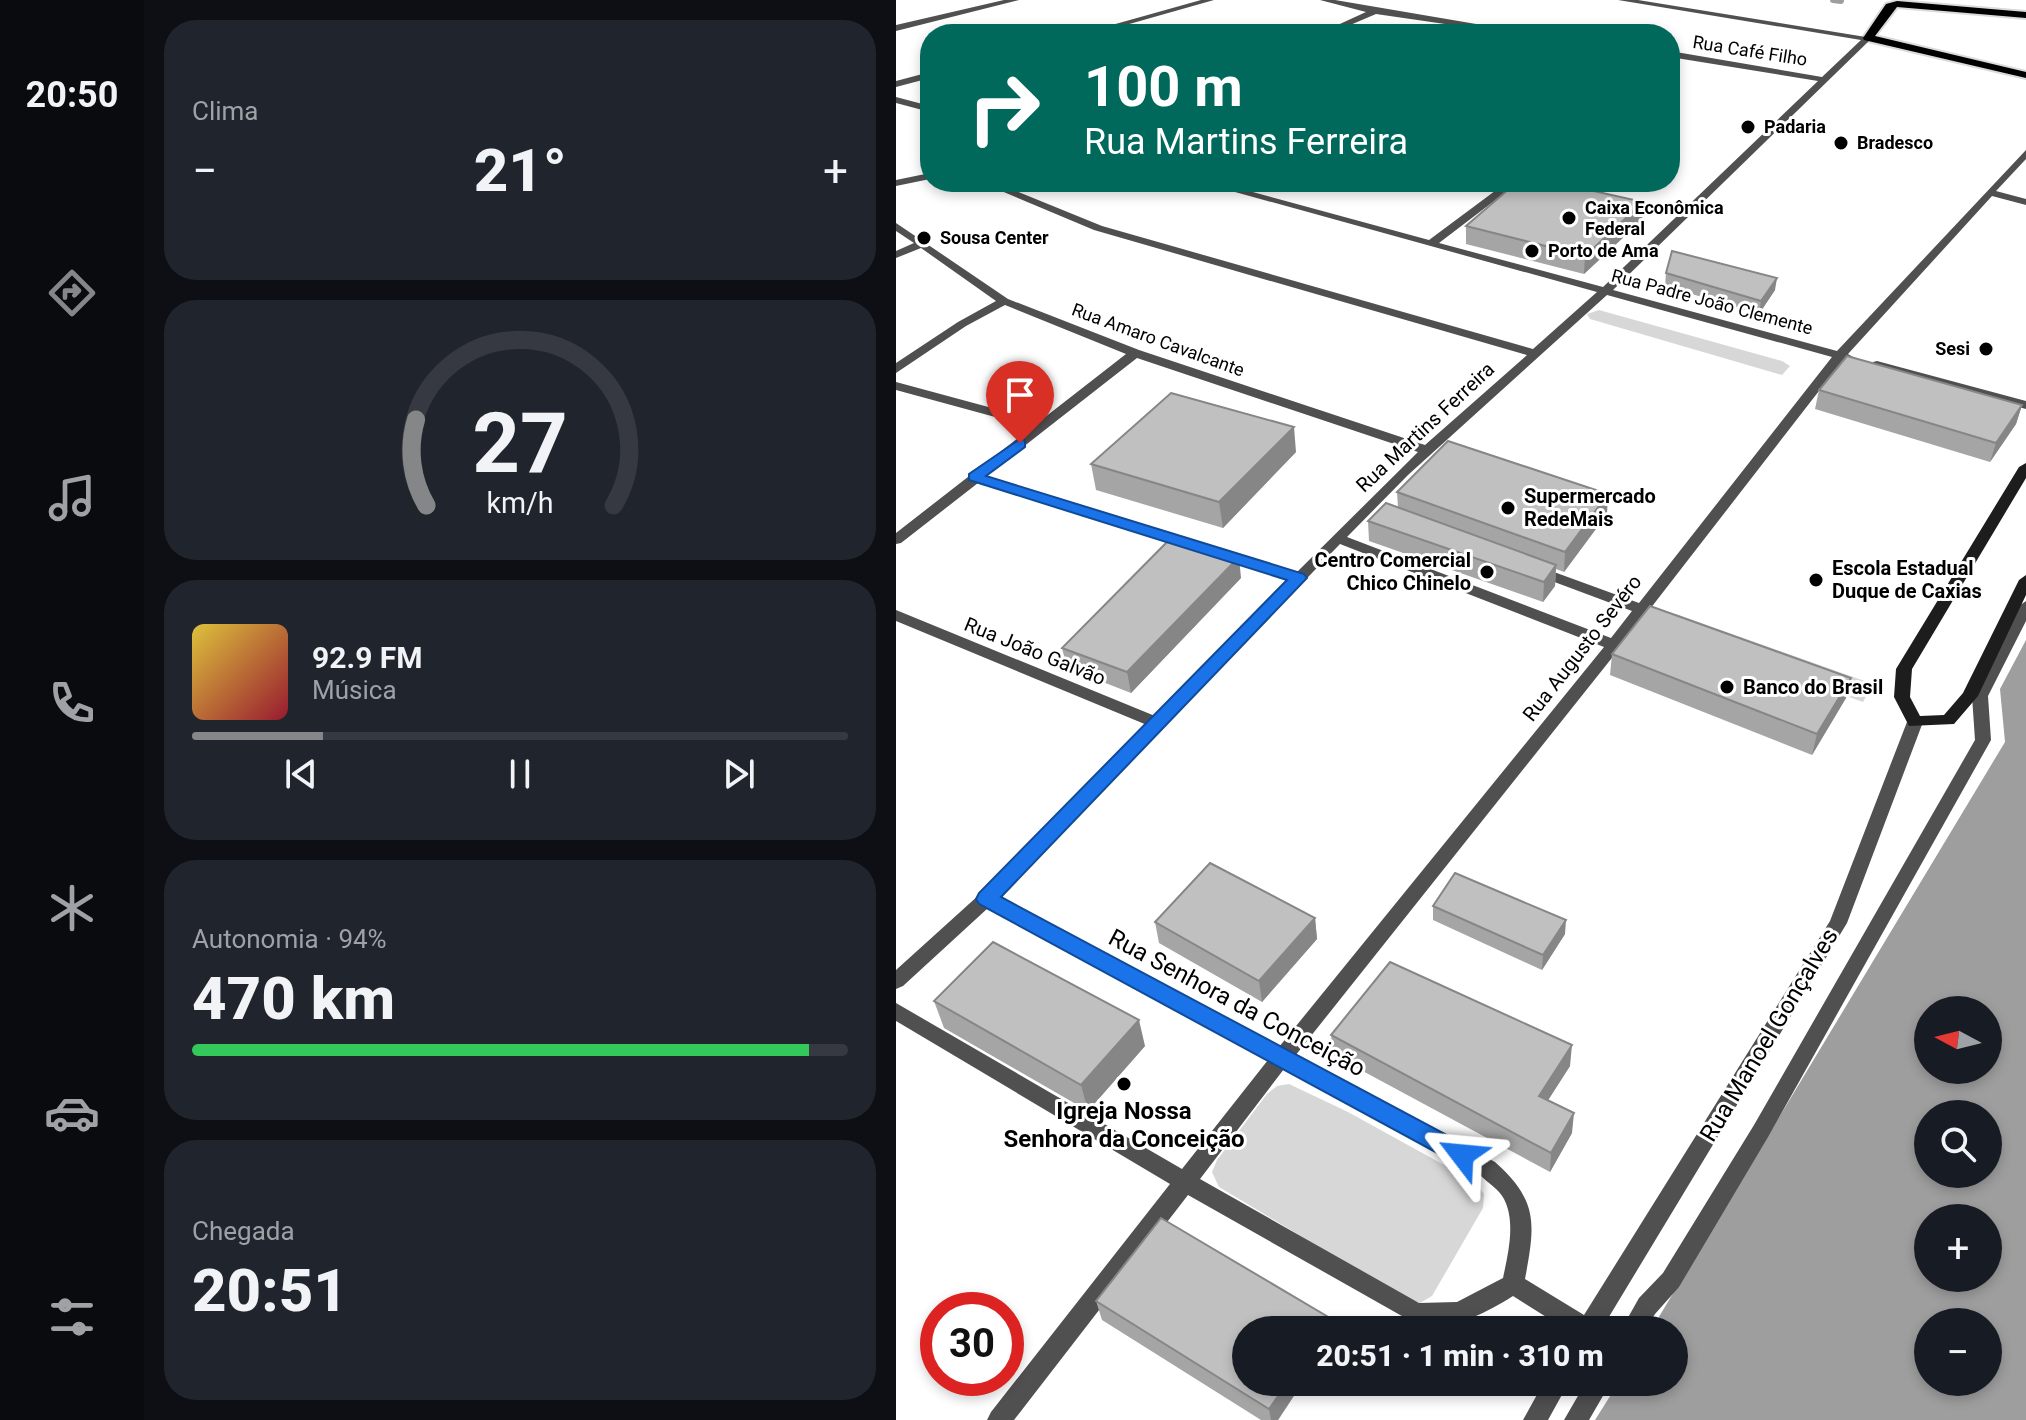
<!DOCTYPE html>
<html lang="pt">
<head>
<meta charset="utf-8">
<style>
	:root { --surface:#171b24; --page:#20242c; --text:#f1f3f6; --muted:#9ea1a6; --line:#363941; --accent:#858687 }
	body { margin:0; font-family:Roboto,sans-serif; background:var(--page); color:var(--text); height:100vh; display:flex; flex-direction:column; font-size:30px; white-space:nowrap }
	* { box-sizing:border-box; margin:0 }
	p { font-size:26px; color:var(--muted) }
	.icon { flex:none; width:44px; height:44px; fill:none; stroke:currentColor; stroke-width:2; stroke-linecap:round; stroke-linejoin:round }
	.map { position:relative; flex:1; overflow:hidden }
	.sheet { display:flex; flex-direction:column; gap:20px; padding:20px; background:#0d0f14; width:752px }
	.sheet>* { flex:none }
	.guide { position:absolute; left:24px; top:24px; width:760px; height:168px; border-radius:32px; box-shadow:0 4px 12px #0003; background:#00695c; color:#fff; overflow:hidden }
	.needle { width:52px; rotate:277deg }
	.tools { position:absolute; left:1018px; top:996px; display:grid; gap:16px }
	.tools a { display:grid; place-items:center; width:88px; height:88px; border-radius:50%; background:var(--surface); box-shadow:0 4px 12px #0003; font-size:40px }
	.speed { position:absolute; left:24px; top:1292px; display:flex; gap:16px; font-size:40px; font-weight:700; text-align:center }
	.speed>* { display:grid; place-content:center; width:104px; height:104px; border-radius:50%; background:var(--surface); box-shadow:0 4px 12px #0003; line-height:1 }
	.speed .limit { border:12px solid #d22; background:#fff; color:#111 }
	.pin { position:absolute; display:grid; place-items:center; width:68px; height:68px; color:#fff; margin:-82px -34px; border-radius:50% 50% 50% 0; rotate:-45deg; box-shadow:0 0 8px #0007 }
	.pin .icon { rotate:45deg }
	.me { position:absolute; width:88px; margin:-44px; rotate:299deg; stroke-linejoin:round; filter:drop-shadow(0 0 6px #0008) }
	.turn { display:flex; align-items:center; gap:28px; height:168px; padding:0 32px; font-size:36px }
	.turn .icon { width:104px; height:104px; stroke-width:2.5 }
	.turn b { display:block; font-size:56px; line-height:68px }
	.big { font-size:60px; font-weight:800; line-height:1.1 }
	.sheet .card { flex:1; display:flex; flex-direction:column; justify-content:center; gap:12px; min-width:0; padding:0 28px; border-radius:32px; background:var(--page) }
	.sheet .dial { align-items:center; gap:0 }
	.dial svg { height:208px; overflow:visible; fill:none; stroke:var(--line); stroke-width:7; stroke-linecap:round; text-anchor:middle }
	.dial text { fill:var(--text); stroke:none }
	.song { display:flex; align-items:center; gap:24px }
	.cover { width:96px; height:96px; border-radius:12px; background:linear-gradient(135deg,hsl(50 70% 55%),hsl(350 70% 35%)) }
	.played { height:8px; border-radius:4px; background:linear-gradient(90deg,var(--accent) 20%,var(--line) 20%) }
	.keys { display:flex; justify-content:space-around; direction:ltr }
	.heat { display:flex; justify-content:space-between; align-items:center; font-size:44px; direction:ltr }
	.charge { height:12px; border-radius:6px; background:linear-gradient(90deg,#34c759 94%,var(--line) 0) }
	.trip { position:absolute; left:336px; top:1316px; width:456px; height:80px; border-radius:40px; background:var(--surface); box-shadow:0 4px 12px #0003; font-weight:800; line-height:80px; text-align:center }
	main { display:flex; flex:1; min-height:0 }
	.menu { display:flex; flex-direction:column; width:144px; justify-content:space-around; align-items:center; background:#090b0e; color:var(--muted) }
	.menu .icon { width:56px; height:56px }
	.menu .selected { color:var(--accent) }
	.menu b { font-size:36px; color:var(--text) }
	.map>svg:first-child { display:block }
	.green { fill:#d7d7d7 }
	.water { fill:#9e9e9e; fill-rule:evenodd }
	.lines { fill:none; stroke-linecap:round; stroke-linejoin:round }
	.stream { stroke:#9e9e9e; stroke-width:6 }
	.primary-casing { stroke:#dbdbdb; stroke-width:4 }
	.street { fill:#505050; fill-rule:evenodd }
	.secondary { fill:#1d1d1d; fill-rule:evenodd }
	.primary { fill:#000; fill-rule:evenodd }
	.wall { fill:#a5a5a5 }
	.shaded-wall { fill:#868686 }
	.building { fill:#c0c0c0; stroke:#868686; stroke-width:2 }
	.route { fill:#1a73e8; stroke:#114b97; stroke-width:2 }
	.poi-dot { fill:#000; stroke:#fff; stroke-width:3 }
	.labels { text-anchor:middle; stroke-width:6; stroke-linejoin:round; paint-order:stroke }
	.far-street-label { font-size:18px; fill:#000; stroke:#fff }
	.far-poi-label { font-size:18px; font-weight:bold; fill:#000; stroke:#fff; text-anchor:start }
	.street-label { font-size:20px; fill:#000; stroke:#fff }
	.poi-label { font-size:20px; font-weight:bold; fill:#000; stroke:#fff; text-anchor:start }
	.near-street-label { font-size:24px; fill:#000; stroke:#fff }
	.near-poi-label { font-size:24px; font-weight:bold; fill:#000; stroke:#fff }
</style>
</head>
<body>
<main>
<nav class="menu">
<b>20:50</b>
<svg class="icon selected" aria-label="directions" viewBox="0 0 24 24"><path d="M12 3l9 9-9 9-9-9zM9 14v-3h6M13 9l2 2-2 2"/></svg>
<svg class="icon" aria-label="music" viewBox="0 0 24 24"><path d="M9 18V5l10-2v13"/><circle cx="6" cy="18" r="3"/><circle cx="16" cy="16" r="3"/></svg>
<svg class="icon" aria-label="phone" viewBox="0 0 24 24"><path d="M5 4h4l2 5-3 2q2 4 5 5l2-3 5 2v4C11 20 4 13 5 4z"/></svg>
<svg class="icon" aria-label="climate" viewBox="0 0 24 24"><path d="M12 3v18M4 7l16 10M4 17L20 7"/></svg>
<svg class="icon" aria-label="car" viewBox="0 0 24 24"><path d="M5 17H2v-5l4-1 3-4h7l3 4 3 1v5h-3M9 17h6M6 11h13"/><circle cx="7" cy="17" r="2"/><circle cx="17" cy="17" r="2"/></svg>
<svg class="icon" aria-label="filters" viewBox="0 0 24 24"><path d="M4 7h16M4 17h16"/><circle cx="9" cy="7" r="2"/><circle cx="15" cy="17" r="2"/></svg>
</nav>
<section class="sheet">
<div class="card"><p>Clima</p>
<div class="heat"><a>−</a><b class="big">21°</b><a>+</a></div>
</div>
<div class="card dial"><svg viewBox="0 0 100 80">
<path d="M14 69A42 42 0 1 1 86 69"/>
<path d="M14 69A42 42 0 0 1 10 36" stroke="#858687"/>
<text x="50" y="56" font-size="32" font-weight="700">27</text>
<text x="50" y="72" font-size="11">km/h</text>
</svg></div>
<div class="card">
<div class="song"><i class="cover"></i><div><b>92.9 FM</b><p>Música</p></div></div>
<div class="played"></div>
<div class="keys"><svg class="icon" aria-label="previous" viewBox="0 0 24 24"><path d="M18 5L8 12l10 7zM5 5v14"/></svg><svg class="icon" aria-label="pause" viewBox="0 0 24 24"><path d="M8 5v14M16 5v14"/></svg><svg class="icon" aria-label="next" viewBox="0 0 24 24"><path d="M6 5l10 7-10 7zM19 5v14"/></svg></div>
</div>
<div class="card"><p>Autonomia · 94%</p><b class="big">470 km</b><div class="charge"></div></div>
<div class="card"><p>Chegada</p><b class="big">20:51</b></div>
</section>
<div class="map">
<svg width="1130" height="1420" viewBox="0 0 1130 1420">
	<rect width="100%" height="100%" fill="#fff"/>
	<path class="green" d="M 703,310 L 886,361 L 894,366 L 886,375 L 694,319 L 691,314 Z
		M 780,614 L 977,684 L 967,702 L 768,631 Z
		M 393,1084 L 452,1112 L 579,1182 L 588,1194 L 587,1208 L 536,1296 L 524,1303 L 508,1298 L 323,1187 L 316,1172 L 321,1160 L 371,1094 L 381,1086 Z"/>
	<path class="water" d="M 1130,640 L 1130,1420 L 699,1420 L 723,1382 L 778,1382 L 778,1330 L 755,1330 L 1109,742 L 1104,689 ZM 1032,1010 L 1092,1010 L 1092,1070 L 1032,1070 ZM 1032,1114 L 1092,1114 L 1092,1174 L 1032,1174 ZM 1032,1218 L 1092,1218 L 1092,1278 L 1032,1278 ZM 1032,1322 L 1092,1322 L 1092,1382 L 1032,1382 Z"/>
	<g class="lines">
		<path class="stream" d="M 937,0 L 945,1"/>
		<defs>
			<path id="primary" d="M 1001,1 L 1130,12 L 1130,18 L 1001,7 L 979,36 L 1130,72 L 1130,78 L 968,40 L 967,38 L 990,4 Z"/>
		</defs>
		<use href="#primary" class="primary-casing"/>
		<path class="street" d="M 108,0 L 123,0 L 0,31 L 0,25 Z
			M 305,0 L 318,0 L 198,34 L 184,34 Z
			M 424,0 L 439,0 L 639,34 L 618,34 L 480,14 L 433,34 L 422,34 L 470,12 Z
			M 722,0 L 742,0 L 976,38 L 717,290 L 941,351 L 1130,150 L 1130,159 L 1100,191 L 1130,199 L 1130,205 L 1096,196 L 952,354 L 957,357 L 955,360 L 947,360 L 723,649 L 399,1056 L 599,1162 C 643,1201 639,1225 629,1279 L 688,1315 L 934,921 L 1011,722 L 1019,716 L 1025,718 L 1027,722 L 951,923 L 705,1330 L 671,1330 L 617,1296 C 585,1316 558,1329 520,1324 L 292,1195 L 118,1420 L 91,1420 L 95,1412 L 274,1184 L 0,1021 L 0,1003 L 286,1169 L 372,1060 L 92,908 L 7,986 L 0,989 L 0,970 L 84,894 L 251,725 L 0,621 L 0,610 L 259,716 L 393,580 L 319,556 L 317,553 L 319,550 L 329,550 L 400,573 L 522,452 L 241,358 L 90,476 L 300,541 L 302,544 L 300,547 L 290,547 L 82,483 L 5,543 L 0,544 L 0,533 L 136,427 L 0,390 L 0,382 L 144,421 L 230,354 L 109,305 L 70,326 L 0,373 L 0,363 L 62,322 L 100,301 L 25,248 L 0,258 L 0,251 L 18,243 L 0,231 L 0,223 L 112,299 L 243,350 L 529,445 L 631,355 L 198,230 L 84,182 L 98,182 L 206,226 L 637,349 L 701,292 L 303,182 L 320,182 L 533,240 L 611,182 L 623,182 L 543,243 L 707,287 L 922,81 L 774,57 L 774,51 L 926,77 L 965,40 ZM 711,295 L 936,357 L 743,603 L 647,568 L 637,568 L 635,571 L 637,574 L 736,611 L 715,638 L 451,537 L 512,475 ZM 444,544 L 708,647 L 383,1047 L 103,897 ZM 388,1069 L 585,1176 C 592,1183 603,1189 608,1199 C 620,1222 612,1254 607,1278 L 561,1302 L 523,1303 L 304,1179 Z
			M 34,72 L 34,78 L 0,87 L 0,81 Z
			M 0,97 L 34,106 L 34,112 L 0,103 Z
			M 34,173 L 34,179 L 0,186 L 0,180 Z
			M 981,361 L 1130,401 L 1130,409 L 977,368 L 977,362 Z
			M 1130,601 L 1130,621 L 1092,696 L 1095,740 L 872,1137 L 783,1287 L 759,1314 L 749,1330 L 725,1330 L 743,1298 L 767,1273 L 858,1125 L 1079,740 L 1076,696 L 1123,606 Z
			M 648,1382 L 673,1382 L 652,1420 L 627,1420 Z
			M 690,1382 L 715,1382 L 693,1420 L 668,1420 Z"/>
		<path class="secondary" d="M 1130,463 L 1130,478 L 1016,669 L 1014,697 L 1024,716 L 1048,715 L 1067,693 L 1123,580 L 1130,575 L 1130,595 L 1082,696 L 1058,724 L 1013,726 L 998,697 L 1000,669 L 1123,467 Z"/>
		<use href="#primary" class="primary"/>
	</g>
	<path class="wall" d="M 747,202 L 746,220 L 688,274 L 570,244 L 570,226 Z
		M 770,273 L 879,290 L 863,314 L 769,286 Z
		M 923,390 L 1126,405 L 1120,424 L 1094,462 L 919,409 Z
		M 400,452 L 327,528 L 200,490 L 195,464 Z
		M 501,492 L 711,514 L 668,572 L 660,569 L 659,586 L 647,602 L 473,541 L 472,521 L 502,508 Z
		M 345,578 L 235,693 L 171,668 L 166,648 Z
		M 716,654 L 950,698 L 916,755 L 714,675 Z
		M 537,906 L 669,934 L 646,970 L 537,920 Z
		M 419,918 L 421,939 L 366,1002 L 263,943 L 259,922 Z
		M 38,1001 L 249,1046 L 192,1111 L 48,1028 Z
		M 435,1035 L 674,1066 L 652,1100 L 676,1133 L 654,1172 L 437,1055 Z
		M 200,1301 L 434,1318 L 436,1330 L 350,1330 L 350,1382 L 407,1382 L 382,1420 L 365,1420 L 206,1320 Z"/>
	<path class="shaded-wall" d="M 747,202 L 746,220 L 688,274 L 689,256 Z
		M 881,278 L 879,290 L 863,314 L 865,301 Z
		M 1126,405 L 1120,424 L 1094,462 L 1100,443 Z
		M 398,427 L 400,452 L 327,528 L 323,502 Z
		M 712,494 L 711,514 L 668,572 L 669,552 Z
		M 343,557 L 345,578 L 235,693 L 231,672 Z
		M 660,565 L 659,586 L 647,602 L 648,582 Z
		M 955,678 L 950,698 L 916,755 L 921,734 Z
		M 419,918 L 421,939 L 366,1002 L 363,981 Z
		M 670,920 L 669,934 L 646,970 L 647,955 Z
		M 243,1020 L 249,1046 L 192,1111 L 185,1085 Z
		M 676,1045 L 674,1066 L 642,1116 L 643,1096 Z
		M 678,1113 L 676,1133 L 654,1172 L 655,1153 Z
		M 434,1318 L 436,1330 L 426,1330 Z
		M 392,1382 L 407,1382 L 382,1420 L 375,1420 L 373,1409 Z"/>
	<path class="building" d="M 621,182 L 658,182 L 747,202 L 689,256 L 570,226 Z
		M 776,251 L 881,278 L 865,301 L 770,273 Z
		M 951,356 L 1126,405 L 1100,443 L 923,390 Z
		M 275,393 L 398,427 L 323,502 L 195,464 Z
		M 552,441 L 712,494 L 669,552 L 501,492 Z
		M 490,503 L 660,565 L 648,582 L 472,521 Z
		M 276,537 L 343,557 L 231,672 L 166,648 Z
		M 754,606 L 955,678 L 921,734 L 716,654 Z
		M 314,863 L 419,918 L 363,981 L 259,922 Z
		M 559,873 L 670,920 L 647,955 L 537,906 Z
		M 97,942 L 243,1020 L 185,1085 L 38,1001 Z
		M 494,962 L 676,1045 L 643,1096 L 678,1113 L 655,1153 L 435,1035 Z
		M 265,1218 L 434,1318 L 426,1330 L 350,1330 L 350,1382 L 392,1382 L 373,1409 L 200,1301 Z"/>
	<path class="route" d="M 124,439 L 129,440 L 129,447 L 90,476 L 408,574 L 411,578 L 105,897 L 575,1148 L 578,1155 L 575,1162 L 566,1166 L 558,1162 L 83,904 L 80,899 L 83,893 L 391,580 L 73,480 L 73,474 Z"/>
	<g class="poi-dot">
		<circle cx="852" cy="127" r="8"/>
		<circle cx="945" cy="143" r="8"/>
		<circle cx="673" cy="218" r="8"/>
		<circle cx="28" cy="238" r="8"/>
		<circle cx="636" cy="251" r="8"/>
		<circle cx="1090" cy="349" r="8"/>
		<circle cx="612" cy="508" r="8"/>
		<circle cx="591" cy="572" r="8"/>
		<circle cx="920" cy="580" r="8"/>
		<circle cx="831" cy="687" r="8"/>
		<circle cx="228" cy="1084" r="8"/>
	</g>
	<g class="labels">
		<g class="far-street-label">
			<text transform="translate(854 51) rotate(9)" y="6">Rua Café Filho</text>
			<text transform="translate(816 302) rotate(15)" y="6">Rua Padre João Clemente</text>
			<text transform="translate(262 340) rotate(20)" y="6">Rua Amaro Cavalcante</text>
		</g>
		<g class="far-poi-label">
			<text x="868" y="133">Padaria</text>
			<text x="961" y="149">Bradesco</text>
			<text x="689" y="214">Caixa Econômica<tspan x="689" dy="21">Federal</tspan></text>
			<text x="44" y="244">Sousa Center</text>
			<text x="652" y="257">Porto de Ama</text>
			<text x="1074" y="355" text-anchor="end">Sesi</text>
		</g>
		<g class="street-label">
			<text transform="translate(529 427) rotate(-43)" y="7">Rua Martins Ferreira</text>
			<text transform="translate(686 648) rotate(-52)" y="7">Rua Augusto Sevéro</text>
			<text transform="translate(139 651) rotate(22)" y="7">Rua João Galvão</text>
		</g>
		<g class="poi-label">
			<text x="628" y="503">Supermercado<tspan x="628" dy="23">RedeMais</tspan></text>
			<text x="575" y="567" text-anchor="end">Centro Comercial<tspan x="575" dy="23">Chico Chinelo</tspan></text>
			<text x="936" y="575">Escola Estadual<tspan x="936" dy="23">Duque de Caxias</tspan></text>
			<text x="847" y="694">Banco do Brasil</text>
		</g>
		<g class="near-street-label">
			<text transform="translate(341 1003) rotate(28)" y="8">Rua Senhora da Conceição</text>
			<text transform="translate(873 1035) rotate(-59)" y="8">Rua Manoel Gonçalves</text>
		</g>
		<g class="near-poi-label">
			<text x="228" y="1119">Igreja Nossa<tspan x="228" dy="28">Senhora da Conceição</tspan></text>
		</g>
	</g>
</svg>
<div class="tools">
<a><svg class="needle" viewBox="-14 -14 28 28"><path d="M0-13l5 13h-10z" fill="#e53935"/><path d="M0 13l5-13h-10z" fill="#9ea1a6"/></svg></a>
<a><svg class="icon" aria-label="search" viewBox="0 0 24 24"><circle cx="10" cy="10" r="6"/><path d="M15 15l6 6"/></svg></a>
<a>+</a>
<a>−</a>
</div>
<div class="speed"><div class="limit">30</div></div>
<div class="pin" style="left:124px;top:443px;background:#d93025"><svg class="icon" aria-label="arrive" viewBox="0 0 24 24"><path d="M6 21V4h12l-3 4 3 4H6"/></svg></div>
<svg class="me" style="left:566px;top:1155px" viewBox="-20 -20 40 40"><path d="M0-17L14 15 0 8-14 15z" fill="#1a73e8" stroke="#fff" stroke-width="4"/></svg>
<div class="trip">20:51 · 1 min · 310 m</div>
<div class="guide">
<div class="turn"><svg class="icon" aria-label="right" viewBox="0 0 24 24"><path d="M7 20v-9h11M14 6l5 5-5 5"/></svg><div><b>100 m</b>Rua Martins Ferreira</div></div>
</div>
</div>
</main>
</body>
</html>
